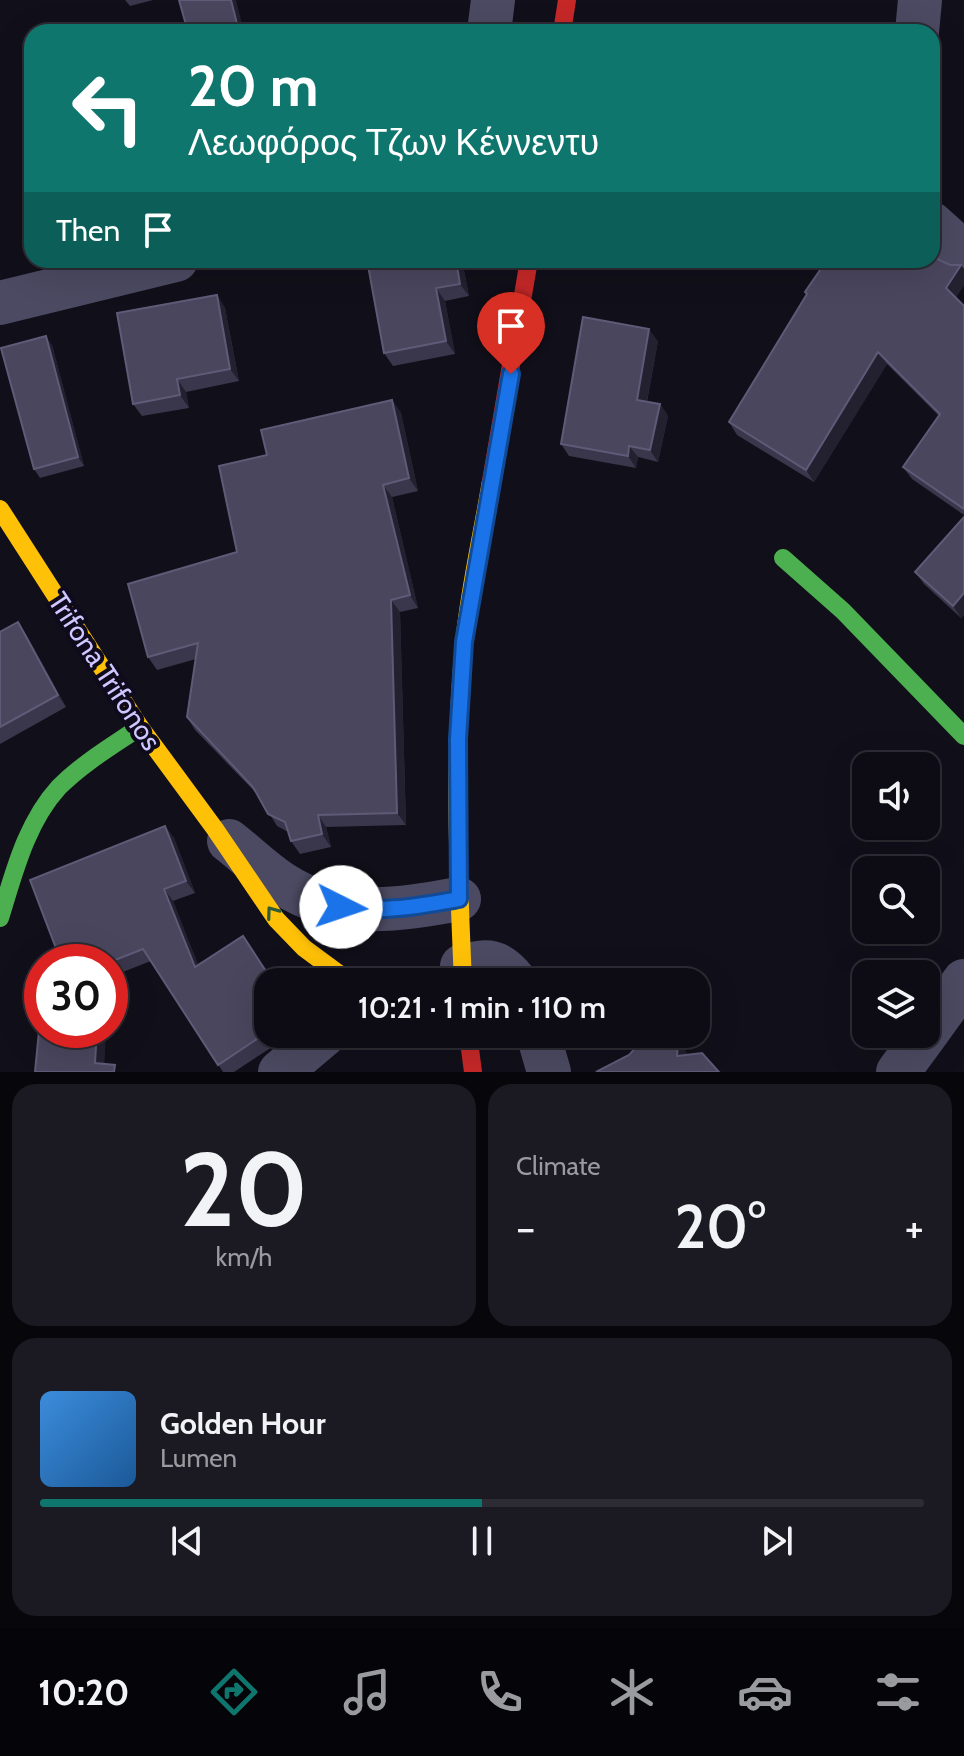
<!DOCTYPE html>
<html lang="en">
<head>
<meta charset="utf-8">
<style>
	:root { --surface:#0d0b13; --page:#1b1921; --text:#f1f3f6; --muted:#9a9ba0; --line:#2d2b33; --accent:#0f766e }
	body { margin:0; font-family:Cabin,sans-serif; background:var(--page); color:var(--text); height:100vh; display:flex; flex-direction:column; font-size:30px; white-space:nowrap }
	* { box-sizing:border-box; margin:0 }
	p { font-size:26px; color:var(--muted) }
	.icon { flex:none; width:44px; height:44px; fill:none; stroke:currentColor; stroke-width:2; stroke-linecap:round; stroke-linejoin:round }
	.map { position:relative; height:1072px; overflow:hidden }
	.side { display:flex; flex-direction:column; gap:12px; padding:12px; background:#07060a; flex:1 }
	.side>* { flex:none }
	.hud { position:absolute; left:24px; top:24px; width:916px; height:244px; border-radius:24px; box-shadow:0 8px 32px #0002,0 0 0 2px var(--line); background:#0f766e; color:#fff; overflow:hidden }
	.fabs { position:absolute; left:852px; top:752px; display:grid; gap:16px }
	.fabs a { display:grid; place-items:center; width:88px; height:88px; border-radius:16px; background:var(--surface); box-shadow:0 8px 32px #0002,0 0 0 2px var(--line); font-size:40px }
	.speed { position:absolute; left:24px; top:944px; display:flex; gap:16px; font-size:40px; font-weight:700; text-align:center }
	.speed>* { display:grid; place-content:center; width:104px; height:104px; border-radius:50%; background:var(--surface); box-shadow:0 8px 32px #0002,0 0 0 2px var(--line); line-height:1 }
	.speed .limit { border:12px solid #d22; background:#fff; color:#111 }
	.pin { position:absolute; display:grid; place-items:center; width:68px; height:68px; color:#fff; margin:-82px -34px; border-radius:50% 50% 50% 0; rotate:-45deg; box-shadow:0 0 8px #0007 }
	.pin .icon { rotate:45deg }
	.me { position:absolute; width:88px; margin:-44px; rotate:94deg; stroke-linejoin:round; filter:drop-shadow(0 0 6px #0008) }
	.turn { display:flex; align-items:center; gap:28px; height:168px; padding:0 32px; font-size:36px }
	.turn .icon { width:104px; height:104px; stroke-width:2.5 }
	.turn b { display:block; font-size:56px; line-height:68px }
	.then { display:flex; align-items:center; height:76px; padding:0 32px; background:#0003; gap:16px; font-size:30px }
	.big { font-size:60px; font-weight:600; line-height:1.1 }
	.side .tile { flex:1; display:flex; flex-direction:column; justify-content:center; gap:12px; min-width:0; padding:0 28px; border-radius:24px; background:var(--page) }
	.side .dial { align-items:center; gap:0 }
	.dial b { font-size:104px; line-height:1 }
	.song { display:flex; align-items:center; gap:24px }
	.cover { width:96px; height:96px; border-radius:12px; background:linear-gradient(135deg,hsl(210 70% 55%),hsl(210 70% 35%)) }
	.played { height:8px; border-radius:4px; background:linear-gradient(90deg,var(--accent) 50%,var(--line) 50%) }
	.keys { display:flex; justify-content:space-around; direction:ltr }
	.heat { display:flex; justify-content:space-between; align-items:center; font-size:44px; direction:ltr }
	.side .tiles { flex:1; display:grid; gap:12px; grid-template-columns:1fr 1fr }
	.tile:last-child { grid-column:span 2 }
	.trip { position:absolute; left:254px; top:968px; width:456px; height:80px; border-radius:24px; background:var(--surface); box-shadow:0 8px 32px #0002,0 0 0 2px var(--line); font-weight:600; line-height:80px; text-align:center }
	.tab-bar { display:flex; height:128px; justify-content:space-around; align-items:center; background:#050408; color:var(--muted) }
	.tab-bar .icon { width:56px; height:56px }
	.tab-bar .selected { color:var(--accent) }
	.tab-bar b { font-size:36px; color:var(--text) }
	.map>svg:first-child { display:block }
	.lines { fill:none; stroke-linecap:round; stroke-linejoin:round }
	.street { stroke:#4c4a62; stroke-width:44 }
	.fast { stroke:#4caf50; stroke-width:18 }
	.slow { stroke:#ffc107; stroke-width:18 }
	.jam { stroke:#c62828; stroke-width:18 }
	.wall { fill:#3a364b }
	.shaded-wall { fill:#23202f }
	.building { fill:#4a465e; stroke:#5f5a77; stroke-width:2 }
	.oneway { stroke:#2e5d36 }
	.route-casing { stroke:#114b97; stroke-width:20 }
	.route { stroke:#1a73e8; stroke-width:14 }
	.labels { text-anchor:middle; stroke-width:8; stroke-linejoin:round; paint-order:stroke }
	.street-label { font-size:28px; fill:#cfc7ff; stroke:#0f0b1d }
</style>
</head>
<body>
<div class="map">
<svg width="964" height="1072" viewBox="0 0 964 1072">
	<rect width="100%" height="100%" fill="#110f19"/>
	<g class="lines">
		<path class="street" d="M 489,32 L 493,0
			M 917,32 L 920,0
			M 932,224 L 964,253
			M 0,303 L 176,260
			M 229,841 C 247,855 264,872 283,884 C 338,920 398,910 459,899
			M 462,966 C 489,960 498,959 516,982
			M 538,1034 L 549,1072
			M 926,1034 L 964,981
			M 280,1072 L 325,1034
			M 898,1072 L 926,1034"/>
		<path class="fast" d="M 783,558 L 843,611 L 964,736
			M 0,918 C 14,873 26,823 59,787 C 83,763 112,746 140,727"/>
		<path class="slow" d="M 0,509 L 140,727 L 215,829 L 276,919 L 304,948 L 350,982
			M 463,982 C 458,869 453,757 464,644 C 469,590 482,535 491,481"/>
		<path class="jam" d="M 562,32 L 567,0
			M 491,481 L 529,260
			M 468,1034 L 473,1072"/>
	</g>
	<path class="wall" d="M 125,0 L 153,0 L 130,6 Z
		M 367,260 L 462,260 L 469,296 L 445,301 L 455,354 L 393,366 L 384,353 Z
		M 964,285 L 956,297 L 964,306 L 964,515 L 912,479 L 903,467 L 939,416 L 887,364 L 814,482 L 737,435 L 729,422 L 807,295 L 805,292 Z
		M 217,295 L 225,308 L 239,381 L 186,392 L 189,408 L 142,416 L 133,404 Z
		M 658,341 L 647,402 L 660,404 L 668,416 L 658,462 L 638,457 L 636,468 L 569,456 L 561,444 Z
		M 52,345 L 84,466 L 40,478 L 34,469 Z
		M 392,400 L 401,413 L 418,491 L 392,497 L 418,608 L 400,612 L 406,825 L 326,827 L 331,847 L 300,854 L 291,841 L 288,832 L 277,826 L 258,795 L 195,730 L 187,717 L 196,659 L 157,670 L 148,657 L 237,552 L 267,455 Z
		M 964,517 L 964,615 L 961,618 L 924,584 L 915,572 Z
		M 0,632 L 26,634 L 66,707 L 0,744 Z
		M 165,826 L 174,838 L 195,893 L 173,901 L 198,965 L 268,982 L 268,1034 L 286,1034 L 269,1049 L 234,1072 L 223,1072 L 151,961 L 110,977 L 110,962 Z"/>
	<path class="shaded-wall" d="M 231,0 L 236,0 L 244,32 L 239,32 Z
		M 456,260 L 462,260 L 469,296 L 460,284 Z
		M 961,265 L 964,269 L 964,285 L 954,300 L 946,288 Z
		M 436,288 L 445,301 L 455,354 L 446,341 Z
		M 217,295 L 225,308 L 239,381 L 230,369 Z
		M 649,329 L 658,341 L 645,411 L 637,400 Z
		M 46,336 L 52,345 L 84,466 L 78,457 Z
		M 878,352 L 887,364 L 814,482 L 806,470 Z
		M 177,379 L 186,392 L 189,408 L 180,395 Z
		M 392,400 L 401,413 L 418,491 L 409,478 Z
		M 660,404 L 668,416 L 658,462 L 650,450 Z
		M 629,446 L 638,457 L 636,468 L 628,456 Z
		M 383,485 L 392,497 L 418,608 L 410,595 Z
		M 964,593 L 964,615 L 961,618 L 953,606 Z
		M 391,600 L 400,612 L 406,825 L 397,813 Z
		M 18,622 L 26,634 L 66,707 L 58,695 Z
		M 318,815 L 326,827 L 331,847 L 322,834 Z
		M 165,826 L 174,838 L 195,893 L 186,881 Z
		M 164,889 L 173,901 L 204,979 L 195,967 Z
		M 97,1030 L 106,1030 L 104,1072 L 95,1063 Z
		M 678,1041 L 687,1053 L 686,1068 L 677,1056 Z"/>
	<path class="building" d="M 179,0 L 231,0 L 239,32 L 188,32 Z
		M 292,26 L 293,32 L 264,32 Z
		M 613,28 L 650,32 L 613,32 Z
		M 932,253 L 939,260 L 950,265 L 961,265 L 946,288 L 964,306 L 964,509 L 903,467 L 940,414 L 878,352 L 806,470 L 729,422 L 807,294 L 805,292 L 827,260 L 932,260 Z
		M 367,260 L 456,260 L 460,284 L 436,288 L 446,341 L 384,353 Z
		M 217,295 L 230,369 L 177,379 L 180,395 L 133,404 L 117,313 Z
		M 583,317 L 649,329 L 637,400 L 660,404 L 650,450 L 629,446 L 628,456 L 561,444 Z
		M 46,336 L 78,457 L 34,469 L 1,348 Z
		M 392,400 L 409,478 L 383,485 L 410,595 L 391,600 L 397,813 L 318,815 L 322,834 L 291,841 L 285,822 L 268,814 L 253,787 L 187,717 L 198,643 L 148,657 L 128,584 L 237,552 L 219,466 L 267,455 L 261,430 Z
		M 964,517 L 964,593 L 953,606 L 915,572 Z
		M 18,622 L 58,695 L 0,727 L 0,632 Z
		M 165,826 L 186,881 L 164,889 L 195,967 L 243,936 L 273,982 L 268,982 L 268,1031 L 260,1037 L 218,1065 L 143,949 L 110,962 L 56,962 L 57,951 L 30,880 Z
		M 42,1000 L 42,1030 L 97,1030 L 95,1063 L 115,1065 L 114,1072 L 35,1072 Z
		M 642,1041 L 678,1041 L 677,1056 L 702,1053 L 719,1072 L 596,1072 L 629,1055 Z"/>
	<defs><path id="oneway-chevron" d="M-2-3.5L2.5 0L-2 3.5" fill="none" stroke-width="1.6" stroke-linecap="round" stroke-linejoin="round" transform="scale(2)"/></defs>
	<use class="oneway" href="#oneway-chevron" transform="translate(272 912) rotate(-126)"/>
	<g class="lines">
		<defs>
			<path id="route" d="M 341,907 C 382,913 419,906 459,899 L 458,739 L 464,642 L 511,374"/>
		</defs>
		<use href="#route" class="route-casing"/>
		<use href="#route" class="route"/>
	</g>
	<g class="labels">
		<g class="street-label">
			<text transform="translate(105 671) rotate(57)" y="10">Trifona Trifonos</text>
		</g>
	</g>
</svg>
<div class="fabs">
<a><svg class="icon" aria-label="sound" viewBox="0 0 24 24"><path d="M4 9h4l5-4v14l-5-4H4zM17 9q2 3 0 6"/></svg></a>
<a><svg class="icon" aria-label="search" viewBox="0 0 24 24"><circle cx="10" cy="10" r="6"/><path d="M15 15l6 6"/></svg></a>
<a><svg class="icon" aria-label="layers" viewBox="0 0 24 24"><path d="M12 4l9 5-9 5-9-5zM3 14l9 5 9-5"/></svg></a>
</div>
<div class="speed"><div class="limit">30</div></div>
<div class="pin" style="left:511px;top:374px;background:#d93025"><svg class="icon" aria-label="arrive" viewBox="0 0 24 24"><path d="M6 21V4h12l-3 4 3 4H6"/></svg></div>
<svg class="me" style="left:341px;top:907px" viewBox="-20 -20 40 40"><circle r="19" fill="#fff"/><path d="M0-13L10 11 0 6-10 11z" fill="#1a73e8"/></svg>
<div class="trip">10:21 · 1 min · 110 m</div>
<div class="hud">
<div class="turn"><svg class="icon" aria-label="left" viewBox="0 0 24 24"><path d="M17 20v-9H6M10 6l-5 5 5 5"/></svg><div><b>20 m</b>Λεωφόρος Τζων Κέννεντυ</div></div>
<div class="then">Then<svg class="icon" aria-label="arrive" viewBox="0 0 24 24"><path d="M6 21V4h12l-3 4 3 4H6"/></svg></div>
</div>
</div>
<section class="side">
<div class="tiles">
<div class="tile dial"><b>20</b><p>km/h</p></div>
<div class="tile"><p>Climate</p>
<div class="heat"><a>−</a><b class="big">20°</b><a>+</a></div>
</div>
<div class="tile">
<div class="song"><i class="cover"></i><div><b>Golden Hour</b><p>Lumen</p></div></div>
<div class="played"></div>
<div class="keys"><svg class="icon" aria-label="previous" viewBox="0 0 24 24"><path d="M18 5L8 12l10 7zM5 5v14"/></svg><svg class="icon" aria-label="pause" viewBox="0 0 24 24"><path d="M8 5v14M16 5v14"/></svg><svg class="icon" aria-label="next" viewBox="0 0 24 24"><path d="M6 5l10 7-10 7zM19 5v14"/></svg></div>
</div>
</div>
</section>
<nav class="tab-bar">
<b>10:20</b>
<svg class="icon selected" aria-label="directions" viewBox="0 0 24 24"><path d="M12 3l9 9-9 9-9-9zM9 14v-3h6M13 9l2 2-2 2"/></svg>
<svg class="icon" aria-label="music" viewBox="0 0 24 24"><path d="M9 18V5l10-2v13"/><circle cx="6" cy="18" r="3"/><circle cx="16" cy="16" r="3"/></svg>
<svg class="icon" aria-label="phone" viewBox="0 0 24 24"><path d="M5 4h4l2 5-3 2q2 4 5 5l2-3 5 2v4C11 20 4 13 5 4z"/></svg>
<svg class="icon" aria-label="climate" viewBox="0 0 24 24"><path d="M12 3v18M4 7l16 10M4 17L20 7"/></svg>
<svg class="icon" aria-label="car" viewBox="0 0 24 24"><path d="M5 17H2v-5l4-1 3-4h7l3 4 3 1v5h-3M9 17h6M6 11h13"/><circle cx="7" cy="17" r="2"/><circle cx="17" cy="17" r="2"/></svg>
<svg class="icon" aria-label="filters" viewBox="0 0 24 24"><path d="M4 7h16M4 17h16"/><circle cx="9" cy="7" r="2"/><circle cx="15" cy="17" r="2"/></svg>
</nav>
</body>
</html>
